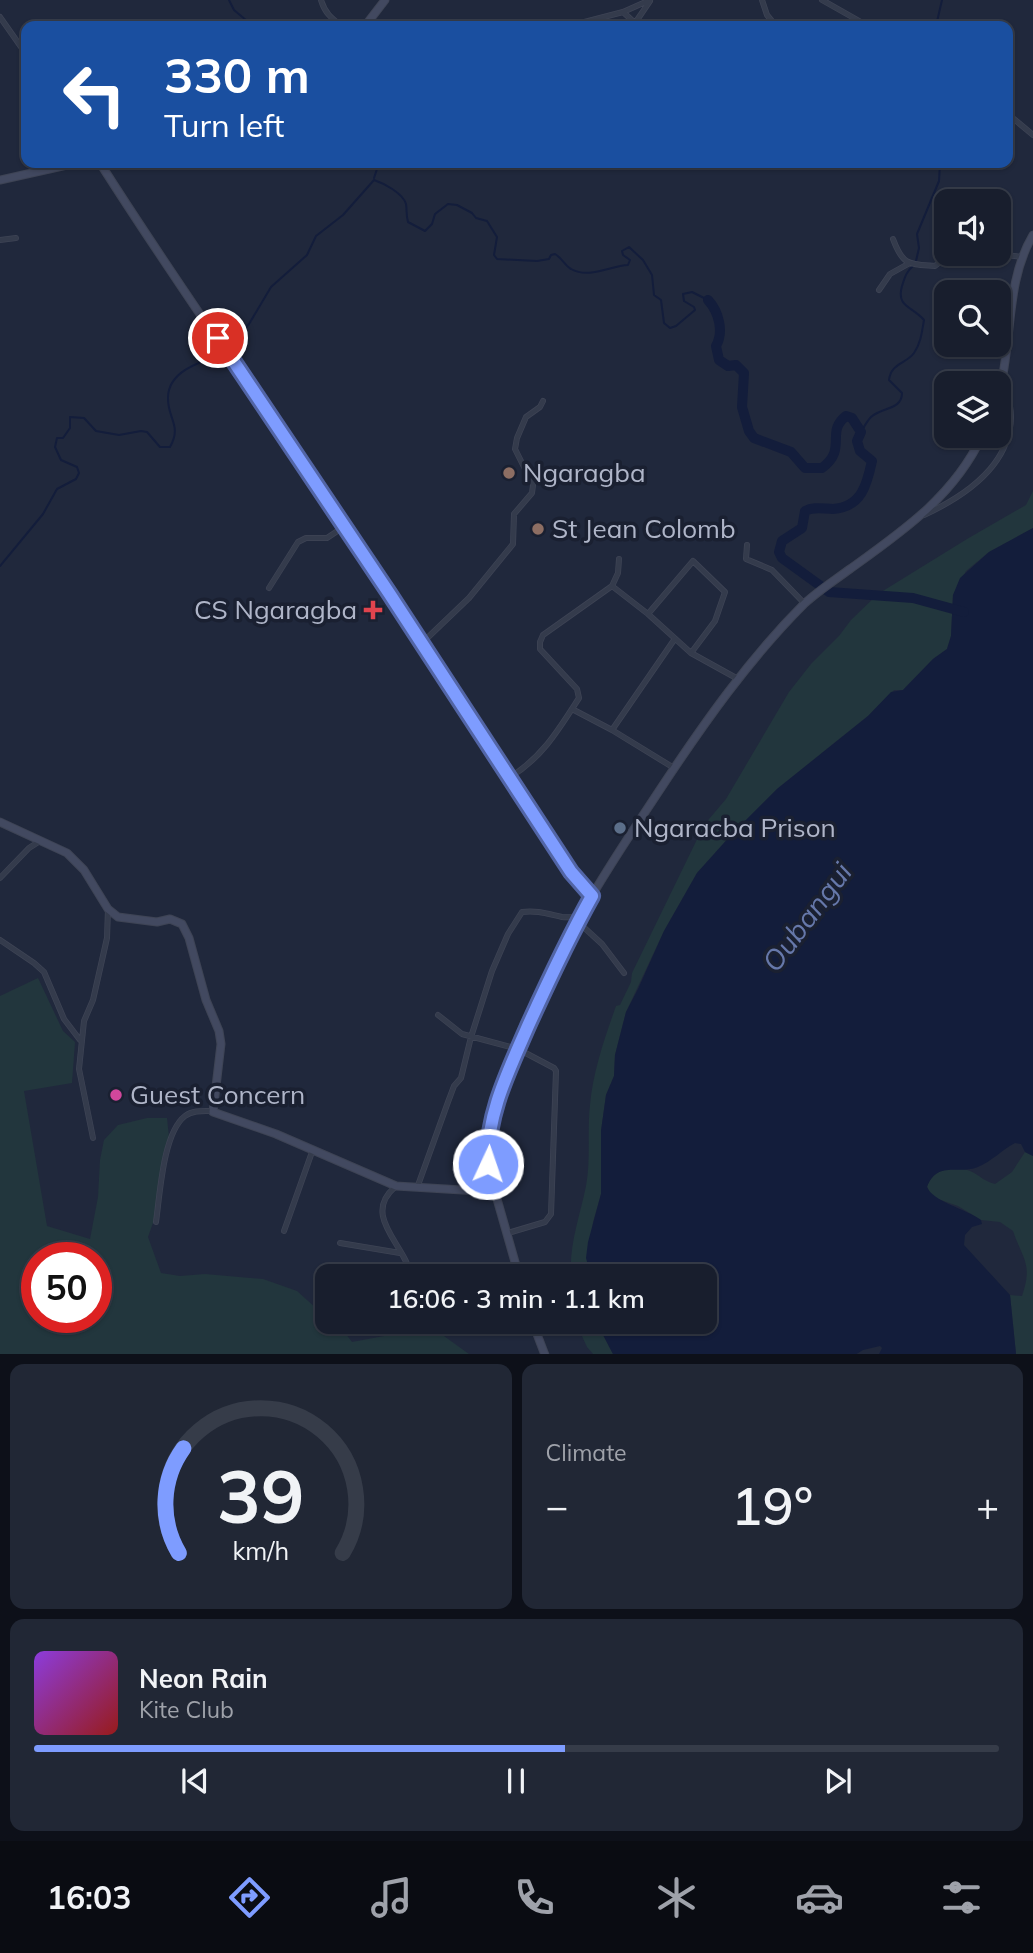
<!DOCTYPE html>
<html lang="en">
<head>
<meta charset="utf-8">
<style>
	:root { --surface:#181e2d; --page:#212735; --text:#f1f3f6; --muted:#9fa2aa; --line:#363c49; --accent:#7e9cff }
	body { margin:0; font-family:Mulish,sans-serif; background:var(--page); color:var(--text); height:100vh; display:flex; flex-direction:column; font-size:26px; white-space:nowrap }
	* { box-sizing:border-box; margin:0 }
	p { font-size:23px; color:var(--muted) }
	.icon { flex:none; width:38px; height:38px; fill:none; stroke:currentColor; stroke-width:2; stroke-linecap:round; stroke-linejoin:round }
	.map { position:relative; height:1354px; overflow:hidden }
	.drawer { display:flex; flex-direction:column; gap:10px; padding:10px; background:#0d1019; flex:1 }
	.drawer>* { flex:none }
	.banner { position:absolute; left:21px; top:21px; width:992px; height:147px; border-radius:14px; box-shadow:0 2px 5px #0004,0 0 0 2px var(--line); background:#1a4fa0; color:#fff; overflow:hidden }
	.buttons { position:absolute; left:934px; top:189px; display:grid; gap:14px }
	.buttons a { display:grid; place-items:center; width:77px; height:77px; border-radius:14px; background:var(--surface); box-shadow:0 2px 5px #0004,0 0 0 2px var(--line); font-size:35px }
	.speed { position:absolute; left:21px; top:1242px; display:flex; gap:14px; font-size:35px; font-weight:700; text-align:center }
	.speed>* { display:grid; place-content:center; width:91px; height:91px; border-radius:50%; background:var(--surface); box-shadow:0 2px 5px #0004,0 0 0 2px var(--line); line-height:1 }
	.speed .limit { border:10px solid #d22; background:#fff; color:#111 }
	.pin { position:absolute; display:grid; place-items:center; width:60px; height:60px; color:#fff; margin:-30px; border:4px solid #fff; border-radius:50%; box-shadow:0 2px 7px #0007 }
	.me { position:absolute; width:77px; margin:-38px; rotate:3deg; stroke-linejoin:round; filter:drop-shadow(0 0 5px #0008) }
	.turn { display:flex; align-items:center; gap:24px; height:147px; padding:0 28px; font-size:32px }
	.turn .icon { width:91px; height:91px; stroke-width:2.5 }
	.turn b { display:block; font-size:49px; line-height:60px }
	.big { font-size:52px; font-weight:600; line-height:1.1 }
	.drawer .widget { flex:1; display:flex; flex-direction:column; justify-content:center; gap:10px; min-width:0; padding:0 24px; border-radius:14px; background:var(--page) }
	.drawer .dial { align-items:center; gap:0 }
	.dial svg { height:182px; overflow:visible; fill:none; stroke:var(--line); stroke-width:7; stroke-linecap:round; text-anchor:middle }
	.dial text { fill:var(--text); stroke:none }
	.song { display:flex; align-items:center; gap:21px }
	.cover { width:84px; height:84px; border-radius:10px; background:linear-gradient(135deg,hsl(270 70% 55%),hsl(0 70% 35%)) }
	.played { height:7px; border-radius:4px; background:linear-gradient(90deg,var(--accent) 55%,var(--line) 55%) }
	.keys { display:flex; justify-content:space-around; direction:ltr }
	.heat { display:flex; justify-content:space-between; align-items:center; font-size:38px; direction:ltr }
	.drawer .tiles { flex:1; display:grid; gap:10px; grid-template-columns:1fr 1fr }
	.widget:last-child { grid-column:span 2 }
	.trip { position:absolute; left:315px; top:1264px; width:402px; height:70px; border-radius:14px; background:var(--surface); box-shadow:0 2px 5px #0004,0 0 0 2px var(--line); font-weight:600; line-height:70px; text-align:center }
	.menu { display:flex; height:112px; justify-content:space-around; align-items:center; background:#0a0c12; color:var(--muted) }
	.menu .icon { width:49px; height:49px }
	.menu .current { color:var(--accent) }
	.menu b { font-size:32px; color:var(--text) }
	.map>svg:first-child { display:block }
	.green { fill:#22363d; fill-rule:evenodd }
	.water { fill:#131d3b }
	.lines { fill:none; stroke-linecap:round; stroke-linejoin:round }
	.stream { stroke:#131d3b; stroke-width:2 }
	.river { stroke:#131d3b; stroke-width:10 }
	.street-casing { stroke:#3e4455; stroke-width:6 }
	.secondary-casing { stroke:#3e4455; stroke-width:9 }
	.street { stroke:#343b4c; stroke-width:4.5 }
	.secondary { stroke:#424960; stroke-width:7 }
	.route-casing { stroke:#5265a6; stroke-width:18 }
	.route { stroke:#7e9cff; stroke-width:12 }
	.education-dot { fill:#8d6e63; stroke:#1a2031; stroke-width:2.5 }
	.health-dot { fill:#e0444e; stroke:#1a2031; stroke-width:2.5 }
	.service-dot { fill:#5c6f8a; stroke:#1a2031; stroke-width:2.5 }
	.hotel-dot { fill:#d1479c; stroke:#1a2031; stroke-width:2.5 }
	.labels { text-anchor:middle; stroke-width:7; stroke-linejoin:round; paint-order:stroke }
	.poi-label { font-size:26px; fill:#afb5c8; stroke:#1a2031; text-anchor:start }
	.water-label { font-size:28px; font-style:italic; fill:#6678aa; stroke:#1a2031 }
</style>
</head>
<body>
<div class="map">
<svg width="1033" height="1355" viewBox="0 0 1033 1355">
	<rect width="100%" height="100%" fill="#20283c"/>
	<path class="green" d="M 1033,491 L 1033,528 L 989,552 L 966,571 L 953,595 L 951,636 L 947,649 L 933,659 L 903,690 L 894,690 L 868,716 L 777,789 L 732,834 L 697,873 L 664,931 L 626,1012 L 615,1055 L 614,1076 L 606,1095 L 601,1131 L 601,1194 L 593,1222 L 588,1268 L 591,1276 L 571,1276 C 569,1244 580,1216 586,1186 C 591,1159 587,1131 590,1105 C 593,1071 605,1037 616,1006 L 620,1005 L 631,982 L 632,973 L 704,825 L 726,799 L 789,692 L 811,664 L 839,636 L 851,620 L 878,594 L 967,539 L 1026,505 Z
		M 38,978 L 63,1031 L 75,1042 L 72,1083 L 24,1091 L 47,1226 L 90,1239 L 98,1197 L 100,1160 L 104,1140 L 118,1125 L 147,1118 L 167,1118 L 169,1137 L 163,1164 L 160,1203 L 148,1237 L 161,1273 L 180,1276 L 205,1274 L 263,1279 L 297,1291 L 327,1318 L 327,1321 C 338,1322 345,1333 352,1342 L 384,1336 L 401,1321 L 423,1321 L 469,1354 L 0,1355 L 0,996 ZM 37,1258 L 96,1258 L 96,1318 L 37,1318 Z
		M 1025,1152 L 1033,1156 L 1033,1354 L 1016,1354 L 1010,1295 L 1022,1296 C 1033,1264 1023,1260 1013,1231 L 1000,1222 L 981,1220 L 958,1206 L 935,1198 L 931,1195 L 927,1186 C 933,1169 954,1164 970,1171 C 980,1175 981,1180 995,1184 L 1012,1172 Z
		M 575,1321 L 600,1321 L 601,1331 L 613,1354 L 593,1354 L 587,1347 Z"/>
	<path class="water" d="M 1033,528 L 1033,1156 L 1025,1152 L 1021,1144 L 1015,1143 C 1002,1150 992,1161 978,1167 C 959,1175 937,1160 927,1187 C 932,1201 966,1209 981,1220 L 982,1224 L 972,1227 L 965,1235 L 964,1245 L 1010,1295 L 1016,1354 L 879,1354 L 882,1348 L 880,1346 L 863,1350 L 855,1355 L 613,1354 L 601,1331 L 600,1321 L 705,1321 L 705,1276 L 591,1276 L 586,1258 L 588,1242 L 601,1194 L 601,1131 L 606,1095 L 614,1076 L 615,1055 L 626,1012 L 638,989 L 664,931 L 697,873 L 732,834 L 777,789 L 868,716 L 891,692 L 903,690 L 933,659 L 947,649 L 951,636 L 953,595 L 960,578 L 989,552 Z"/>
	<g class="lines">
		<path class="stream" d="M 229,0 L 234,10 L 253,26
			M 936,26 L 942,0
			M 374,178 L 379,163
			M 916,261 L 919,248 L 917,234 L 939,181 L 940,163
			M 228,348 L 249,324 L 271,287 L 307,255 L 316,236 L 343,215 L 374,180 C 383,183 403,193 406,204 C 407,210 406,215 408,222 L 425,231 L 432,224 L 435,214 L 448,204 L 457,205 L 472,213 L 476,218 L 487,221 L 497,237 L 494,255 L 497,259 L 537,261 L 549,259 L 551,255 L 555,254 C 562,258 565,266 571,269 C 589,279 610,266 628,265 L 630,260 L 623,255 L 622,251 L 629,247 L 643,260 L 652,275 L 654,295 L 661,300 L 664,323 L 670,328 L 676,326 L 695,310 L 694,307 L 684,301 L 683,294 L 692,292 L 708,300
			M 861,432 C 864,427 867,421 871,417 C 882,407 902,410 902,393 L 889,380 C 891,363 906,364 914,353 C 921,343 922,331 924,320 C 912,306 896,307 902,286 C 905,277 906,272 913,266
			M 0,566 L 43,514 L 57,489 L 76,479 L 79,473 L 77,467 L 61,460 L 55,447 L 57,438 L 63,438 L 70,428 L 70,417 L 84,418 L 96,431 L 119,435 L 141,431 L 147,432 L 160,447 L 170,447 C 182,426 168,419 168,399 C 167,372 199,362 219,356"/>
		<path class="river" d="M 708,300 C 719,312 724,332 716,346 L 719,360 L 728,366 L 736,365 L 744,373 L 742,407 L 749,431 L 754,438 L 791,452 L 805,468 L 822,468 C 848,449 825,432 846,416 L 852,418 L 861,432 L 857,441 L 860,451 L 872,461 C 867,484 862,507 833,509 C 824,509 814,506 805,511 L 802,528 L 782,541 L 779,552 L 782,558 L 829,592 L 913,598 L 964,612"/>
		<defs>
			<path id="street" d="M 321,0 C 325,13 331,18 342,26
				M 762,0 L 767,15 L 776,26
				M 822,0 L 868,26
				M 623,12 L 635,23
				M 0,17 L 26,54
				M 569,26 L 623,12 L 650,0
				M 633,26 L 650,1
				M 1008,114 L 1033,135
				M 893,239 C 903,266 909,264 935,266 L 950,254
				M 0,240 L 16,238
				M 999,254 L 1022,257
				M 879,290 L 890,274 L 908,264
				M 924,515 C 963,497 1010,466 1011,417 C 1011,405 1007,391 1004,379
				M 747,545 L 746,559 L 772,570 L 804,603
				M 612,586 L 648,614 L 691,653 L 738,679
				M 269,588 L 298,542 L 306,538 L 327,538 L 345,526
				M 648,614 L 693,561 L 725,592 L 715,621 L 691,653
				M 422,643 L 469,598 L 513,544 L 514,514 L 532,493 L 533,485 L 515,449 L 517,438 L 526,417 L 540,407 L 543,401
				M 572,709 L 612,730 L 674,768
				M 612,730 L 674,640
				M 510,777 C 542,758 559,729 579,698 L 577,689 L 540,649 L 540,642 L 543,635 L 612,586 L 618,573 L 619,559
				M 0,878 L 29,848 L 40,841
				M 578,922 L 602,944 L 624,973
				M 0,940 L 34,963 L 44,972 L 64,1019 L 80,1040
				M 438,1015 L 462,1034 L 518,1049 L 554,1068 L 556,1071 L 551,1214 L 545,1222 L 508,1233
				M 93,1138 L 79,1069 L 84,1021 L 93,1000 L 107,938 L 108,909
				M 395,1187 C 361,1216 406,1245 411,1276
				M 417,1188 L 448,1102 L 454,1086 L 461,1078 L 471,1037 L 492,971 L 508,934 L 522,912 C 537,910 548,914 562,917 C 569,918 573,916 580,918
				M 156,1222 C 160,1194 163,1133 185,1116 C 193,1110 203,1111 212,1111
				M 284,1231 L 312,1152
				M 340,1243 L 400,1253"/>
			<path id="secondary" d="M 365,26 L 385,0
				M 100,163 C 178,286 263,405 345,527 C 422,641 496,757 571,872 L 591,896
				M 0,180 L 76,163
				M 999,393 C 1013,341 1005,282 1033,235
				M 0,822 L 67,853 L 84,870 L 108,909 L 118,917 L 157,922 L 170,919 L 182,924 L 189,938 L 206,1000 L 219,1031 L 221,1044 L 213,1112 L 276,1134 L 396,1186 L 495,1192
				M 519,1276 L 491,1178 C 480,1123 508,1072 530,1023 C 549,979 569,936 593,894 C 614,858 638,823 661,788 C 704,723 749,659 804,604 C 818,591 835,580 850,569 C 903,531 954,496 982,436
				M 532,1321 L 545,1355"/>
		</defs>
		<use href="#street" class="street-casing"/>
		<use href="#secondary" class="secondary-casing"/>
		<use href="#street" class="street"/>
		<use href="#secondary" class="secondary"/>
	</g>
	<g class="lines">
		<defs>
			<path id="route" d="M 218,338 L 389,593 L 571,872 L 592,896 C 568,939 548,982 528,1026 C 509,1070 486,1115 488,1164"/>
		</defs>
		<use href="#route" class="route-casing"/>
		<use href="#route" class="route"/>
	</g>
	<g class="education-dot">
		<circle cx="509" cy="473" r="7"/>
		<circle cx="538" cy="529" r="7"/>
	</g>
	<path class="health-dot" d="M369.5 599.5h7v7h7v7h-7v7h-7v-7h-7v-7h7z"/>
	<circle class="service-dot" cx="620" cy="828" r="7"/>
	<circle class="hotel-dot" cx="116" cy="1095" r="7"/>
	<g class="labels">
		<g class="poi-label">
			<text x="523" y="482">Ngaragba</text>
			<text x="552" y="538">St Jean Colomb</text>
			<text x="357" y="619" text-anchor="end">CS Ngaragba</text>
			<text x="634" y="837">Ngaracba Prison</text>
			<text x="130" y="1104">Guest Concern</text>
		</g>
		<g class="water-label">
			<text transform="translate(807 917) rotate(-53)" y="10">Oubangui</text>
		</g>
	</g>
</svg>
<div class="buttons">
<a><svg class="icon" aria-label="sound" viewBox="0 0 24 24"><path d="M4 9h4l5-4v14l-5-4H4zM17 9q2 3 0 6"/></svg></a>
<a><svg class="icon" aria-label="search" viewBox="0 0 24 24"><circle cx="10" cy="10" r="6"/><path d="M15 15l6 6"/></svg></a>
<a><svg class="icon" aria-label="layers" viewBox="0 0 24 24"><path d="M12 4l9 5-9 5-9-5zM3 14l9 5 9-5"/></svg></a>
</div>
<div class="speed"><div class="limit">50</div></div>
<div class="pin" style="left:218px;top:338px;background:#d93025"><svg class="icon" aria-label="arrive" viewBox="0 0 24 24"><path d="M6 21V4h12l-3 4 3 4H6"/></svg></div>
<svg class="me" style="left:488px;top:1164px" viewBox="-20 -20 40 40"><circle r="17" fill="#7e9cff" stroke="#fff" stroke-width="3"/><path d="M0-11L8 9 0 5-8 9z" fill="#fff"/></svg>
<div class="trip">16:06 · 3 min · 1.1 km</div>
<div class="banner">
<div class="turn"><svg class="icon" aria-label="left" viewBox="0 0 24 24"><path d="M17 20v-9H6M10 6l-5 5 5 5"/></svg><div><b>330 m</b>Turn left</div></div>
</div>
</div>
<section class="drawer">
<div class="tiles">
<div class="widget dial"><svg viewBox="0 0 100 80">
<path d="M14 69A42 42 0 1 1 86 69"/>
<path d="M14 69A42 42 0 0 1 16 23" stroke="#7e9cff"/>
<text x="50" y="56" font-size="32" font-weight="700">39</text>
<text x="50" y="72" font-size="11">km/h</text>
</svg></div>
<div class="widget"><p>Climate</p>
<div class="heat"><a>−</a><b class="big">19°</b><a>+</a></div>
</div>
<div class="widget">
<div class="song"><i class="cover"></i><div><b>Neon Rain</b><p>Kite Club</p></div></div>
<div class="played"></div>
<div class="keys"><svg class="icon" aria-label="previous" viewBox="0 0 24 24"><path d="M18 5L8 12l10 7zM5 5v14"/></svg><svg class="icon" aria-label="pause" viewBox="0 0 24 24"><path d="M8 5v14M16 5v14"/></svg><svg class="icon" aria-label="next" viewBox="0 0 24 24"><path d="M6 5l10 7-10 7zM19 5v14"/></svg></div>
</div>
</div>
</section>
<nav class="menu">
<b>16:03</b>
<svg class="icon current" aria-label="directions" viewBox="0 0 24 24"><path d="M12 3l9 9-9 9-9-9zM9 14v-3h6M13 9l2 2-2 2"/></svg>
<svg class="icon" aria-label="music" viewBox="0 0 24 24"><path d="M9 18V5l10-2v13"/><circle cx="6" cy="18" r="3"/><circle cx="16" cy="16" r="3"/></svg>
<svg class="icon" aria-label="phone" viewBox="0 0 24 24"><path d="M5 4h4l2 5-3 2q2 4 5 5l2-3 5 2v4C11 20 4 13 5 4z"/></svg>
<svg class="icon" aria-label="climate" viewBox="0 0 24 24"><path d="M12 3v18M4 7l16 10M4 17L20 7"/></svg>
<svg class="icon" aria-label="car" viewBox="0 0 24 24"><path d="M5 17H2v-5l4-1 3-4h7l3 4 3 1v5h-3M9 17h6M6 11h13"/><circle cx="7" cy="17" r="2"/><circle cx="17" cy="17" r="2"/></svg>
<svg class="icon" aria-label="filters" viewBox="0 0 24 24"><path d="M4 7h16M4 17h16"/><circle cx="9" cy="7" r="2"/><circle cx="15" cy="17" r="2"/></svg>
</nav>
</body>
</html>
